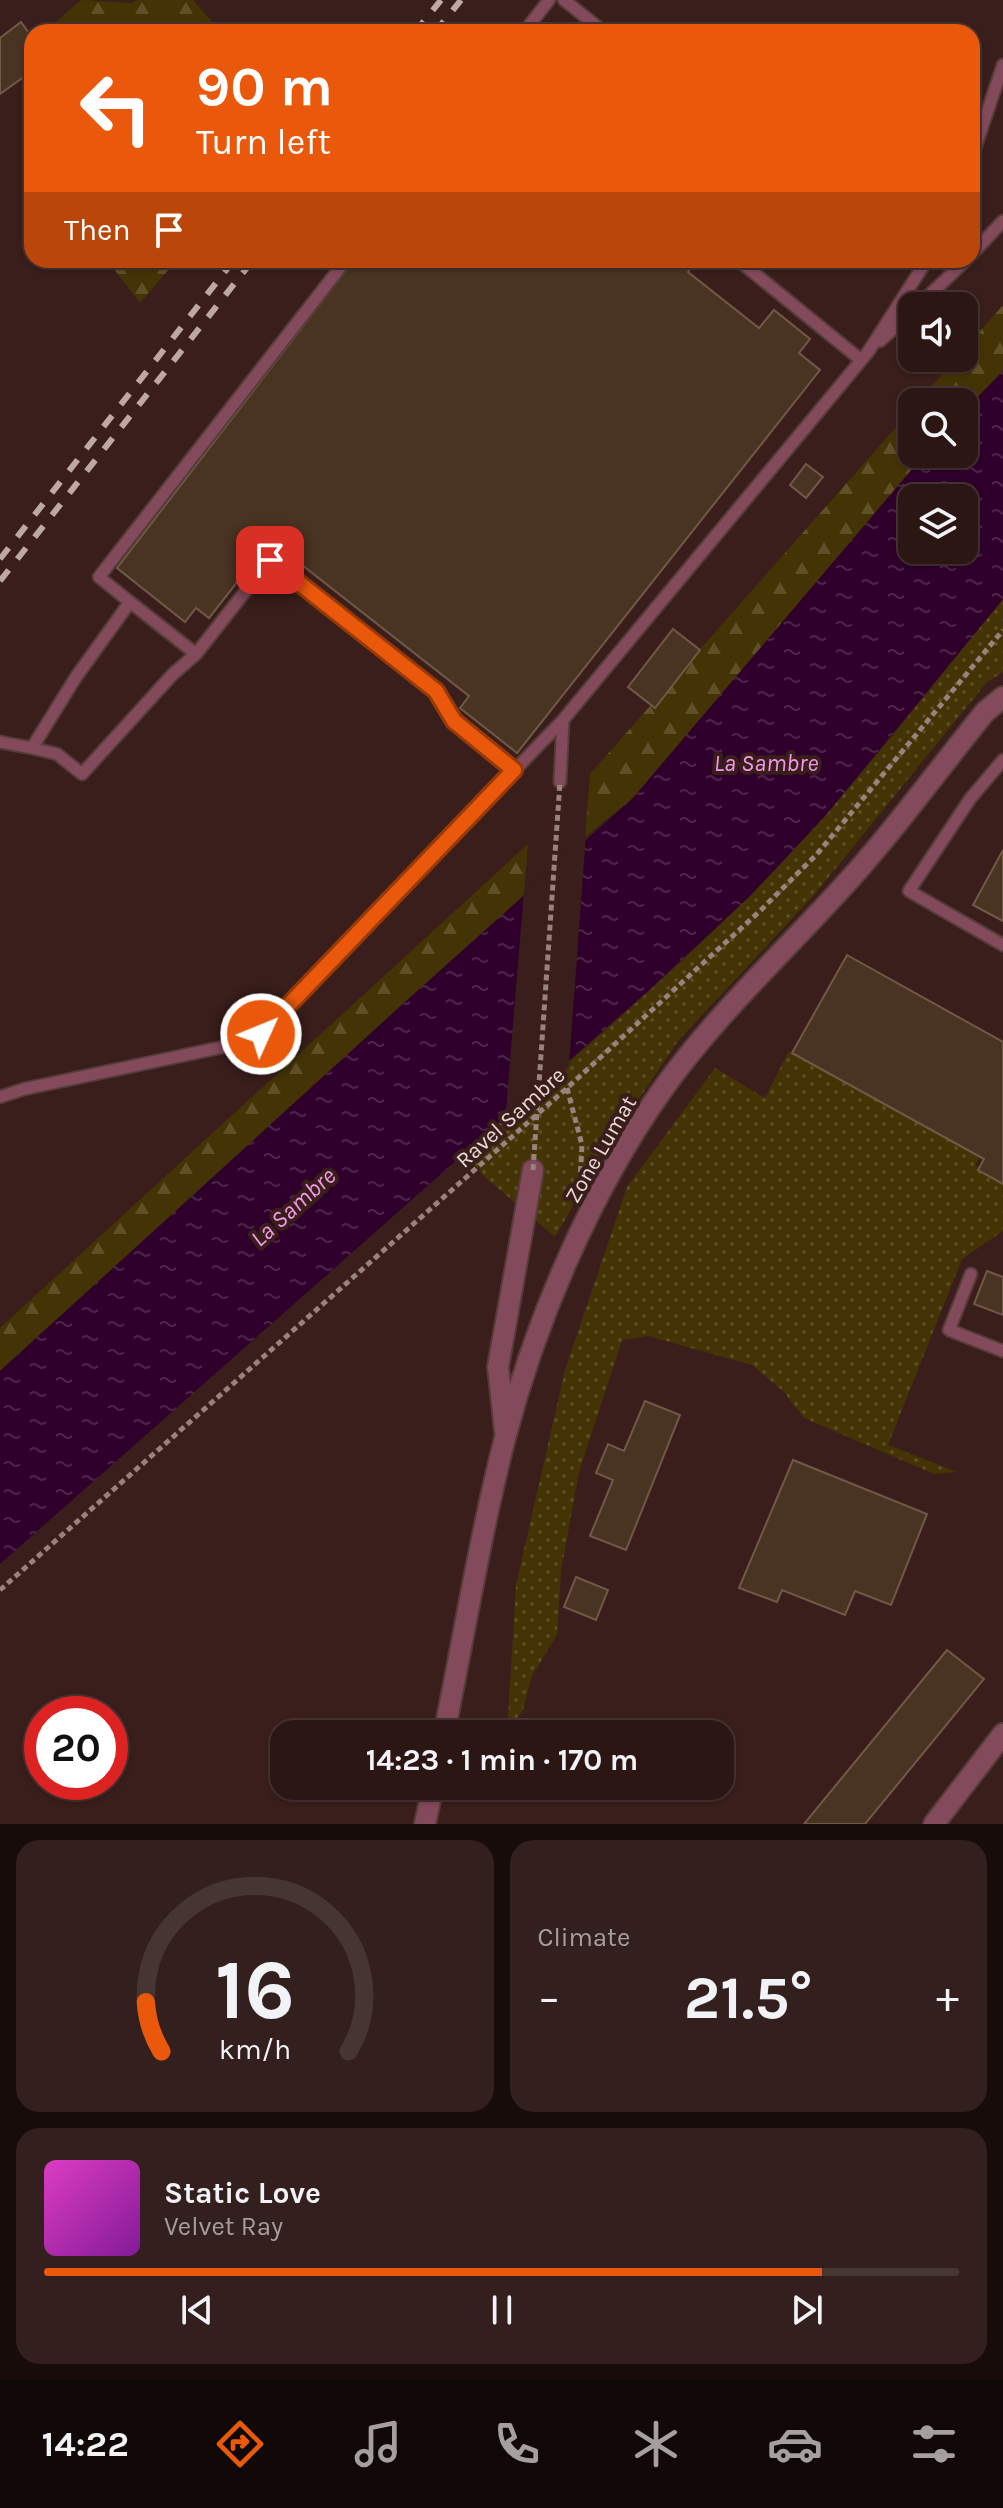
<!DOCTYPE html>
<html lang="en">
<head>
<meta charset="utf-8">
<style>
	:root { --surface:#2b1614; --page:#331f1d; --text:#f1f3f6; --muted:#a69fa0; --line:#473534; --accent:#ea580c }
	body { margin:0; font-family:Karla,sans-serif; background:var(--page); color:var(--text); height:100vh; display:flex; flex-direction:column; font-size:30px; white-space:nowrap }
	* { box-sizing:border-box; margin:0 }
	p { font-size:26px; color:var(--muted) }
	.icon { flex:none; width:44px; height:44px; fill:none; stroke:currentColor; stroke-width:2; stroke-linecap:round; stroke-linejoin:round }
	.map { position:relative; height:1824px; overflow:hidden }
	.sheet { display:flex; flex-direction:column; gap:16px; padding:16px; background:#180c0b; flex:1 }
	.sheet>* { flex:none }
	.hud { position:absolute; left:24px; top:24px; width:956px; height:244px; border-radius:24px; box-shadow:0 2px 6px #0004,0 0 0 2px var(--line); background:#ea580c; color:#fff; overflow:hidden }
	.buttons { position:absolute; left:898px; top:292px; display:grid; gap:16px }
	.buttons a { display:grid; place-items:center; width:80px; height:80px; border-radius:16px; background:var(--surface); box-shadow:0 2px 6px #0004,0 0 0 2px var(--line); font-size:40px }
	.speed { position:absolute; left:24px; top:1696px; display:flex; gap:16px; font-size:40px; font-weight:700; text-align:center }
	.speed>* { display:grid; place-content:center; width:104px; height:104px; border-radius:50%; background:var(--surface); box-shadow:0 2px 6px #0004,0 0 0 2px var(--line); line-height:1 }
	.speed .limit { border:12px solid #d22; background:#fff; color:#111 }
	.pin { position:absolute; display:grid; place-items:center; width:68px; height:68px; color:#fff; margin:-34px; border-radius:16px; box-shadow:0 4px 12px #0006 }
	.me { position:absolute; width:88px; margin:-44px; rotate:46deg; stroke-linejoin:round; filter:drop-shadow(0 0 6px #0008) }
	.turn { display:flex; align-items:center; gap:28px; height:168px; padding:0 40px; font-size:36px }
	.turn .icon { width:104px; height:104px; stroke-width:2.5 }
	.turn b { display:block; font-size:56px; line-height:68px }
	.then { display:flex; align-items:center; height:76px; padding:0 40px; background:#0003; gap:16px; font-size:30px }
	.big { font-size:60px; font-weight:700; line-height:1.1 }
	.sheet .widget { flex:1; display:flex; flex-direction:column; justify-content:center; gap:12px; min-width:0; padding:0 28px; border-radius:24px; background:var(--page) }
	.sheet .dial { align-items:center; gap:0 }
	.dial svg { height:208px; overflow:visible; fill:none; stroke:var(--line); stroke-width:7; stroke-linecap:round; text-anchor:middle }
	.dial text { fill:var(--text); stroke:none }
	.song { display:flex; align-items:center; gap:24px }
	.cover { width:96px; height:96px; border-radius:12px; background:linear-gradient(135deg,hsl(310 70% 55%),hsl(290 70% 35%)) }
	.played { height:8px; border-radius:4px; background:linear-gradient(90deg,var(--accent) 85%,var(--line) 85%) }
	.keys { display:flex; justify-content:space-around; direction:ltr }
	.heat { display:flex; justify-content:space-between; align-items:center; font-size:44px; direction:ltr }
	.sheet .tiles { flex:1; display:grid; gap:16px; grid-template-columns:1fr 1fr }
	.widget:last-child { grid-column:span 2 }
	.trip { position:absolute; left:270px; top:1720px; width:464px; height:80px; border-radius:24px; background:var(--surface); box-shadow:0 2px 6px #0004,0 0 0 2px var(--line); font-weight:700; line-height:80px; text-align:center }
	.tab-bar { display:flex; height:128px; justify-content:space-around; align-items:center; background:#110908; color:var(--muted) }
	.tab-bar .icon { width:56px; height:56px }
	.tab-bar .active { color:var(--accent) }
	.tab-bar b { font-size:36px; color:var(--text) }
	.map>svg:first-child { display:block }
	.grass { fill:url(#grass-dots) }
	.forest { fill:url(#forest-firs) }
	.water { fill:url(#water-ripples); fill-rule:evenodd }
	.pier { fill:#391e1b }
	.building { fill:#493322; stroke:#715947; stroke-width:2 }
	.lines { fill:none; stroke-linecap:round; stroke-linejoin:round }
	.lane-casing { stroke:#563c39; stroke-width:15 }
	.street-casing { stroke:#563c39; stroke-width:24 }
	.path { stroke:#98827f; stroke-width:5; stroke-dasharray:6 4; stroke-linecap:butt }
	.lane { stroke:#834a5c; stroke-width:11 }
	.street { stroke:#834a5c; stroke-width:20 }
	.rail { stroke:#bda8a5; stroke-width:6; stroke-dasharray:14 14; stroke-linecap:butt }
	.path-bridge { stroke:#98827f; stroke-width:5; stroke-dasharray:6 4; stroke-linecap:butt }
	.route-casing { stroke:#983908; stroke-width:20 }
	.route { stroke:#ea580c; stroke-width:14 }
	.labels { text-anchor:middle; stroke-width:8; stroke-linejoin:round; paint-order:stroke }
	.street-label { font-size:22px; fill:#ecdad7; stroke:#391e1b }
	.water-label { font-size:24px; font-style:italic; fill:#f499ea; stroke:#391e1b }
</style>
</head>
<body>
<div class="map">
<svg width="1003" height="1824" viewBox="0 0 1003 1824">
	<defs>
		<pattern id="grass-dots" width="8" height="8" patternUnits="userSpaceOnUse" patternTransform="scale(2)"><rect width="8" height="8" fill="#443304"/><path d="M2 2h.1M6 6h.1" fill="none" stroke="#5f5028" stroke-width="1.8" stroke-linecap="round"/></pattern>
		<pattern id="forest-firs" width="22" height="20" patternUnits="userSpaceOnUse" patternTransform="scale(2)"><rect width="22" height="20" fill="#443304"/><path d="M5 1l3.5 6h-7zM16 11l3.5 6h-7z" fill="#5f5028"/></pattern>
		<pattern id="water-ripples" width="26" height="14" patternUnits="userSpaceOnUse" patternTransform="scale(2)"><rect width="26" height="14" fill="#2e002b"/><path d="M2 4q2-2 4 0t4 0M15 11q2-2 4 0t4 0" fill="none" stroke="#4c2549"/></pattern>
	</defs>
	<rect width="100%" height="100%" fill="#391e1b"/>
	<path class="grass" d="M 1003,599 L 1003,672 L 987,682 L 814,895 L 678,1041 L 608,1145 L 555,1237 L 487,1179 L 465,1153 C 561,1068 660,986 750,895 C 842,804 921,699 1003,599 Z
		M 789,1051 L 980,1156 L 975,1166 L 1003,1181 L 1003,1231 L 962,1259 L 888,1445 L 957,1472 L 934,1474 L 804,1418 L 784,1392 L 752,1365 L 648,1336 L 622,1340 L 579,1472 L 561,1571 L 557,1635 L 532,1676 L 523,1710 L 507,1733 L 516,1585 L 565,1370 L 627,1187 L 715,1068 L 765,1098 Z"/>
	<path class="forest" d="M 81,0 L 132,3 L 136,0 L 193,0 L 221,32 L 52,32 L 49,28 Z
		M 107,260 L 177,260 L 140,303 Z
		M 1003,305 L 1003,371 L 964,411 L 964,402 L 918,402 L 956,358 L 964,358 L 964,349 Z
		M 912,409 L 912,454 L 925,454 L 633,798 L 585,837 L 590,774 Z
		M 528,844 L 524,895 L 0,1371 L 0,1328 Z"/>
	<path class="water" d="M 1003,371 L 1003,599 L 826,815 L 750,896 L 650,989 L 0,1564 L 0,1371 L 406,1001 L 633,798 L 925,454 L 964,454 L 964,411 ZM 912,498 L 964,498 L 964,550 L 912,550 Z"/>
	<path class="pier" d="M 586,835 L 569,1066 L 505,1123 L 524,890 Z"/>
	<path class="building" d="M 21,22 L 32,37 L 32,71 L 0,94 L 0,38 Z
		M 354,260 L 697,260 L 688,272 L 759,328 L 774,310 L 810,339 L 799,353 L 820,370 L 517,753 L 460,708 L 469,696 L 270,540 L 209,618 L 196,608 L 185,622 L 117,568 Z
		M 806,464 L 823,477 L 806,498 L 790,485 Z
		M 673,629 L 700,650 L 655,708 L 628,687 Z
		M 1003,850 L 1003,921 L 973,905 Z
		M 847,955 L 1003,1042 L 1003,1184 L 978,1170 L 984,1159 L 792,1053 Z
		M 987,1271 L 1003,1277 L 1003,1315 L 974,1304 Z
		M 645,1401 L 680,1415 L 626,1550 L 590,1536 L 613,1480 L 596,1473 L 608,1444 L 624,1451 Z
		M 793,1460 L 927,1514 L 891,1605 L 855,1591 L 845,1615 L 782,1590 L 777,1602 L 739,1588 Z
		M 576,1577 L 608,1590 L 596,1620 L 564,1607 Z
		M 947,1650 L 984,1679 L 865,1824 L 804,1824 Z"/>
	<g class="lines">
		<defs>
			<path id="lane" d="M 564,0 L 604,32
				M 524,32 L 549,0
				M 972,157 L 1003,65
				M 972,254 L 1003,221
				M 738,260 L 861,360
				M 918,306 L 966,260
				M 880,341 L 912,312
				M 130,602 L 99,577 L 346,260
				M 0,742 L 32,748 L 76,677 L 130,602 L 196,654 L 270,560 L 436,691 L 454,721 L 514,770
				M 32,748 L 57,754 L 82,774 L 173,674 L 196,654
				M 1003,760 L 970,799 L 909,891 L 1003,945
				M 560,782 L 563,720 L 868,352 L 927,260
				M 0,1097 L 24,1089 L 228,1046 L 246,1041 L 261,1034 L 563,720
				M 971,1274 L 949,1330 L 1003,1351"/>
			<path id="street" d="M 505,1431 L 498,1367 L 533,1170
				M 444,1734 C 464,1636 480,1536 505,1438 C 536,1320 590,1193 660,1093 C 712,1019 780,956 840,890 C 892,834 937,771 985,712 L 1003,697
				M 425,1824 L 433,1786
				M 934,1824 L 1003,1734"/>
		</defs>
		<use href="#lane" class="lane-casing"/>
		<use href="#street" class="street-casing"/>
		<path class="path" d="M 567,1088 L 582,1145 L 580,1181
			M 0,1590 L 567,1088 L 761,910 L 817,854 L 1003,630"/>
		<use href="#lane" class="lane"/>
		<use href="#street" class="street"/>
		<path class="rail" d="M 415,32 L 441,0
			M 435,32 L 461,0
			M 0,559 L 234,260
			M 0,581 L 253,260"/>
		<path class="path-bridge" d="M 533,1170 L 560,782"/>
	</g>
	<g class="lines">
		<defs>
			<path id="route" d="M 261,1034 L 514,770 L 454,721 L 436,691 L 270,560"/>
		</defs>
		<use href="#route" class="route-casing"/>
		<use href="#route" class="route"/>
	</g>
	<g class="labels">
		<g class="street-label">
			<text transform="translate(510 1117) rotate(-42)" y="8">Ravel Sambre</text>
			<text transform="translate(600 1149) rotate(-60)" y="8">Zone Lumat</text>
		</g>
		<g class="water-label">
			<text x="766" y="771">La Sambre</text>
			<text transform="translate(293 1207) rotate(-42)" y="8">La Sambre</text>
		</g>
	</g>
</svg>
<div class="buttons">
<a><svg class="icon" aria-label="sound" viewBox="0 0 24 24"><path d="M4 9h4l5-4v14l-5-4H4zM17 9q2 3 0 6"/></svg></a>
<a><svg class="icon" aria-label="search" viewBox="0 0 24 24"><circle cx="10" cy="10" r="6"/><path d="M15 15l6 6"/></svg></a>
<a><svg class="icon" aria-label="layers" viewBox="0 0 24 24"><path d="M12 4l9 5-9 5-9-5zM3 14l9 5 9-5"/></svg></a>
</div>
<div class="speed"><div class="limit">20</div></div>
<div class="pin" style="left:270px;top:560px;background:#d93025"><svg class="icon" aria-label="arrive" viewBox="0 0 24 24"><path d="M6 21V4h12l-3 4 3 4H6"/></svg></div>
<svg class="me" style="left:261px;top:1034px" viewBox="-20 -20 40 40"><circle r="17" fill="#ea580c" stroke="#fff" stroke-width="3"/><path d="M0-11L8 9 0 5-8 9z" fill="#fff"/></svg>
<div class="trip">14:23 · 1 min · 170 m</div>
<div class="hud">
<div class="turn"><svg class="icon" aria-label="left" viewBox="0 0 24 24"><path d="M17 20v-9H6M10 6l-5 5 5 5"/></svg><div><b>90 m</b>Turn left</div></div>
<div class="then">Then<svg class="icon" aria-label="arrive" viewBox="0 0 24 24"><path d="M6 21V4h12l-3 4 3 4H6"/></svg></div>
</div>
</div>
<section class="sheet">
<div class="tiles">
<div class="widget dial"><svg viewBox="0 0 100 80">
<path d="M14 69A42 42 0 1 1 86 69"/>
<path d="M14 69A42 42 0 0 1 8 50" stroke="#ea580c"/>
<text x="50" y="56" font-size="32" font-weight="700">16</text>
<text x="50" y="72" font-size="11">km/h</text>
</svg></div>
<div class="widget"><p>Climate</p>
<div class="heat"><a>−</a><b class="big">21.5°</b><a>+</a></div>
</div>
<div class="widget">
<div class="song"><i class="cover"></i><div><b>Static Love</b><p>Velvet Ray</p></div></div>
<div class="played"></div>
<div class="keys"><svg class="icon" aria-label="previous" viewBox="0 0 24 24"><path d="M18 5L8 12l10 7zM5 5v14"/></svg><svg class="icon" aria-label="pause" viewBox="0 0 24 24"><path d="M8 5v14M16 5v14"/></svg><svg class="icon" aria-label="next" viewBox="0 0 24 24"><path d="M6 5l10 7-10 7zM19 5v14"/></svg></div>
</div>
</div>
</section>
<nav class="tab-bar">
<b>14:22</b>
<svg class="icon active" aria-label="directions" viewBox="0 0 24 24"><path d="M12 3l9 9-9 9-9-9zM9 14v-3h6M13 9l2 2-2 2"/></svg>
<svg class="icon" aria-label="music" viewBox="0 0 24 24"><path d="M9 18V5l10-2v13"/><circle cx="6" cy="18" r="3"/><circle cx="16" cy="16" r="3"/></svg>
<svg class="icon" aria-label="phone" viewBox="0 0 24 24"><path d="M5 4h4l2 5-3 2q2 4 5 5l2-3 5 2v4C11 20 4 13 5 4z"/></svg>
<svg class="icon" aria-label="climate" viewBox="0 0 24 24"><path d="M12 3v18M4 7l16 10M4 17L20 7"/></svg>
<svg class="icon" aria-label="car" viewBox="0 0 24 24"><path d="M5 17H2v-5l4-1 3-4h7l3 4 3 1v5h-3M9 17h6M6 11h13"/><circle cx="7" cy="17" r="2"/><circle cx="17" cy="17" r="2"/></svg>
<svg class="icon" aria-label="filters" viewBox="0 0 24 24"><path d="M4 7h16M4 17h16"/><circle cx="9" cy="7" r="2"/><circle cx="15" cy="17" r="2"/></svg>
</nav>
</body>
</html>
